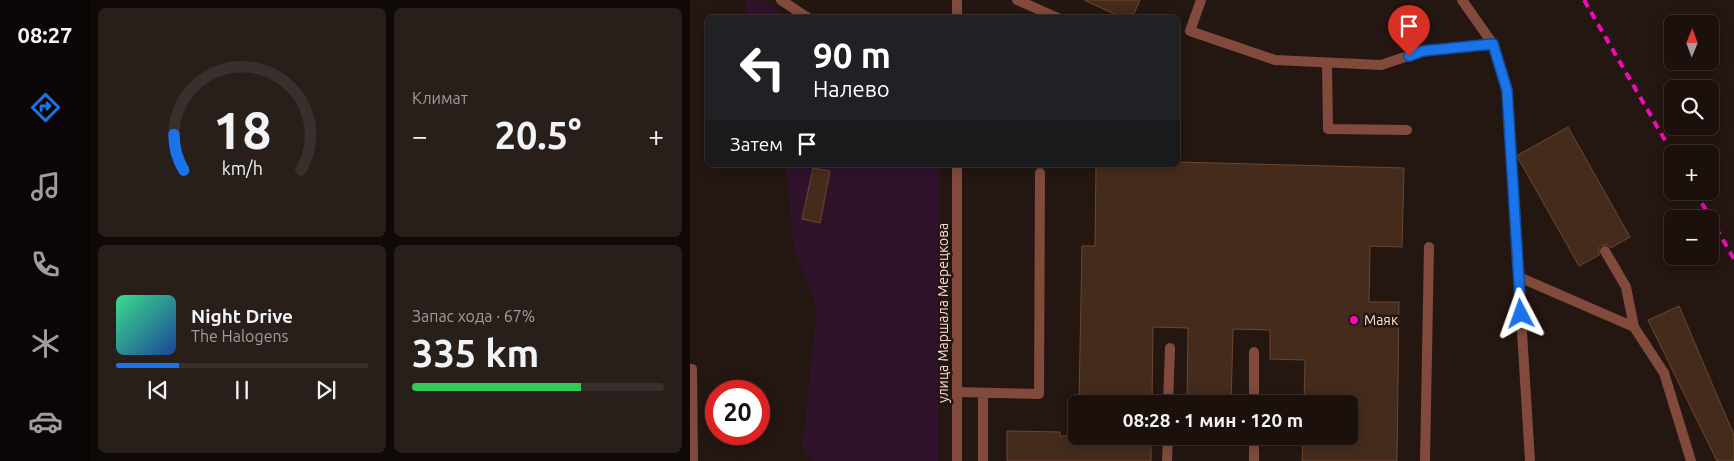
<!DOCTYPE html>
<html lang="ru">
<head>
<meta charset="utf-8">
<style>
	:root { --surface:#1b100c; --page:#281e1a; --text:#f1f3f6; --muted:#a09d9d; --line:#39302d; --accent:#1a73e8 }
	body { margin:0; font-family:Ubuntu,sans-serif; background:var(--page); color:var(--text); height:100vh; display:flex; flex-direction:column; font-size:19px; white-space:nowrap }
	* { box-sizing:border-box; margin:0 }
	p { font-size:16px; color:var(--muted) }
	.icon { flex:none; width:28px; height:28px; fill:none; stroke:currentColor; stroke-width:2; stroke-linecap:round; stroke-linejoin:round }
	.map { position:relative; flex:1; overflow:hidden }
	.panel { display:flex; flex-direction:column; gap:8px; padding:8px; background:#0f0907; width:600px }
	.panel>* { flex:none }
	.top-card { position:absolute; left:15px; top:15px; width:475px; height:152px; border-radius:8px; box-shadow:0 2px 12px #0003,0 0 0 1px var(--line); background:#202124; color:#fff; overflow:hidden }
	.needle { width:32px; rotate:1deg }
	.fabs { position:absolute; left:974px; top:15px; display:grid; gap:10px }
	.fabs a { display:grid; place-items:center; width:55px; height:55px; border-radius:8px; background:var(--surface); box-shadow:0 2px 12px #0003,0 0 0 1px var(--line); font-size:25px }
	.speed { position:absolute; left:15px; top:380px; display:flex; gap:10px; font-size:25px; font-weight:700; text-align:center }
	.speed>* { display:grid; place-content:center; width:65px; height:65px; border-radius:50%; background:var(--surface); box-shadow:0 2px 12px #0003,0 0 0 1px var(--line); line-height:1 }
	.speed .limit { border:8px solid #d22; background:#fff; color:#111 }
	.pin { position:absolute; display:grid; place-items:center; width:42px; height:42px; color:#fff; margin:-51px -21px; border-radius:50% 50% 50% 0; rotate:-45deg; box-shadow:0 0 5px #0007 }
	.pin .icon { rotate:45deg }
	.me { position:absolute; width:55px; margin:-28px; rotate:356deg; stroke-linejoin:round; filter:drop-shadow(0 0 4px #0008) }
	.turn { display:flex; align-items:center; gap:18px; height:105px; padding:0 25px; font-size:22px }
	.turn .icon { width:65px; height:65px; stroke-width:2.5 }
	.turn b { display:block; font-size:35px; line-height:42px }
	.then { display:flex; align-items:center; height:48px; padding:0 25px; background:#0003; gap:10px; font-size:19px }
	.big { font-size:38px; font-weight:700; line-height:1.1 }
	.panel .card { flex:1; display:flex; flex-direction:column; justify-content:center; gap:8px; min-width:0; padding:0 18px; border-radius:8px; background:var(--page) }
	.panel .dial { align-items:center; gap:0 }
	.dial svg { height:130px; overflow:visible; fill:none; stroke:var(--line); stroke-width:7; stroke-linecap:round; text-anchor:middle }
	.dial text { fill:var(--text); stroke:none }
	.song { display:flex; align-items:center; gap:15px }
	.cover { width:60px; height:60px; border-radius:8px; background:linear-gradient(135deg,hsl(150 70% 55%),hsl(220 70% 35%)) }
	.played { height:5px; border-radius:2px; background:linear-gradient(90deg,var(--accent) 25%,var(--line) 25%) }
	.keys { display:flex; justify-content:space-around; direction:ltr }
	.heat { display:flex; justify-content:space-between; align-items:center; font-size:28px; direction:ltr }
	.charge { height:8px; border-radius:4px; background:linear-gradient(90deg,#34c759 67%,var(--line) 0) }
	.panel .tiles { flex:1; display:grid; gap:8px; grid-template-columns:repeat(2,1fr) }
	.trip { position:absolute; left:378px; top:395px; width:290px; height:50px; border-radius:8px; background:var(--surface); box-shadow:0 2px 12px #0003,0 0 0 1px var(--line); font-weight:700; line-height:50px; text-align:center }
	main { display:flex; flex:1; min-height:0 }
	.dock { display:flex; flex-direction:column; width:90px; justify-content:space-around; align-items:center; background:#0b0605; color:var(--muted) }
	.dock .icon { width:35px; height:35px }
	.dock .active { color:var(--accent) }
	.dock b { font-size:22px; color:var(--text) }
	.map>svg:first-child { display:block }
	.green { fill:#2e132b }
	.building { fill:#442b1c; stroke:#6f462f }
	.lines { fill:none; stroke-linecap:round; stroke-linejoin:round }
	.lane { stroke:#814a3d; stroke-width:10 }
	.street { stroke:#814a3d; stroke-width:10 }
	.rail { stroke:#f40ab8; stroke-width:4; stroke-dasharray:8 6; stroke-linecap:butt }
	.route-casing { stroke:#114b97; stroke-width:12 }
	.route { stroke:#1a73e8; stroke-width:9 }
	.poi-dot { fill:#f40ab8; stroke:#241610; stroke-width:2 }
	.labels { text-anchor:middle; stroke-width:5; stroke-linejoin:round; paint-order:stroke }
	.street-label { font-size:14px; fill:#fddfd4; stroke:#241610 }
	.poi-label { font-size:14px; fill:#fddfd4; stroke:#241610; text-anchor:start }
</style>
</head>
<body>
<main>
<nav class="dock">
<b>08:27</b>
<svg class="icon active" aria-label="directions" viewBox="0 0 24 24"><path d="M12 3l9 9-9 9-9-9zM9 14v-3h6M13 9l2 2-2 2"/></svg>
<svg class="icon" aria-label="music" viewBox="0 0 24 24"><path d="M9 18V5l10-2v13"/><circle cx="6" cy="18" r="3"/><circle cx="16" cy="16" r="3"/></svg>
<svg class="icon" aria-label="phone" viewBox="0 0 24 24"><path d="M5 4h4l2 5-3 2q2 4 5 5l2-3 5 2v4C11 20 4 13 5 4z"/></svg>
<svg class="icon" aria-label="climate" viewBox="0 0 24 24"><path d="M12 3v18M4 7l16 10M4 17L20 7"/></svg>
<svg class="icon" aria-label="car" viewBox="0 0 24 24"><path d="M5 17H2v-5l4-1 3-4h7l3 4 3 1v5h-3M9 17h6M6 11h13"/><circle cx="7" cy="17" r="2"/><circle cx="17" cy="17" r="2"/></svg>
</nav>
<section class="panel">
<div class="tiles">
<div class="card dial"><svg viewBox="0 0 100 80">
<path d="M14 69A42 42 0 1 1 86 69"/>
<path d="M14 69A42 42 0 0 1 8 47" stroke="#1a73e8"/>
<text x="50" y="56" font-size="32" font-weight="700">18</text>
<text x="50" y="72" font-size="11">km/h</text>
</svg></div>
<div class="card"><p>Климат</p>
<div class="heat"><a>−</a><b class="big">20.5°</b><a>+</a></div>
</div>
<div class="card">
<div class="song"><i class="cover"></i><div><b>Night Drive</b><p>The Halogens</p></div></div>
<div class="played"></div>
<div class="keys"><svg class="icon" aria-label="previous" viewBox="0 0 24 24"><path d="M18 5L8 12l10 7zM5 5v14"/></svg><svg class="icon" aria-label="pause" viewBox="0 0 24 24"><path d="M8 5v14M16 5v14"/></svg><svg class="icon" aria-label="next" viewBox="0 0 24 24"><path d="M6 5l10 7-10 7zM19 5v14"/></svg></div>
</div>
<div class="card"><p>Запас хода · 67%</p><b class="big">335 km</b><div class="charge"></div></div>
</div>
</section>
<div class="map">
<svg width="1044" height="461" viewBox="0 0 1044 461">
	<rect width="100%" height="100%" fill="#241610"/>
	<path class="green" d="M 56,0 L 73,0 L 97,17 L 56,17 Z
		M 96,165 L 250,165 L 249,461 L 124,461 L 112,447 L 127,308 L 103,246 Z"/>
	<path class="building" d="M 394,0 L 450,0 L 442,18 L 433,18 Z
		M 878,127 L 940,237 L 921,248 L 918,245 L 912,245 L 909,248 L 909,255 L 889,266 L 828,158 L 828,155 Z
		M 488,162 L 714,168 L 712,247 L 680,246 L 679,302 L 709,302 L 707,461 L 612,461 L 613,436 L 659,436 L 659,404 L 614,404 L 615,360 L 580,359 L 580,330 L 543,329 L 541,404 L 497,404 L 498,328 L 463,327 L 462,404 L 389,404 L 392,246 L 405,246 L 406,165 L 488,165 Z
		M 123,168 L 140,171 L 130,223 L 112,219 Z
		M 989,306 L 1044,435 L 1044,461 L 1027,461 L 958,320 Z
		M 317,431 L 370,432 L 370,436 L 461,436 L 461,461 L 317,461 Z"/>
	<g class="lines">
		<path class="lane" d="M 91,0 L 118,18
			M 327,0 L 368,18
			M 511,0 L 500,31 L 585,60 L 691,65 L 733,51 L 803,44
			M 772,0 L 803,44 L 817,90 L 840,461
			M 637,63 L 638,129 L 717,130
			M 915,251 L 936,287 L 944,327
			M 829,277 L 944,327 L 974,373 L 1001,461
			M 0,369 L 2,369 L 3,461
			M 267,392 L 349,394 L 350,173
			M 478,404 L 480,348
			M 564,404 L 564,352
			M 293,461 L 293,393
			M 477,461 L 478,436
			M 564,461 L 564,436
			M 735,461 L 739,247"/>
		<path class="street" d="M 267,18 L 267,0
			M 267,461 L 267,165"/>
		<path class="rail" d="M 894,0 L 983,154
			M 1005,191 L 1044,259"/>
	</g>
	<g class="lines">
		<defs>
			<path id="route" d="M 719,56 L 733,51 L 803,44 L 817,90 L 831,314"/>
		</defs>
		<use href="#route" class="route-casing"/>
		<use href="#route" class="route"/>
	</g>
	<circle class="poi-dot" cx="664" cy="320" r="5"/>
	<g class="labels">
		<g class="street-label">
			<text transform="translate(253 313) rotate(-90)" y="5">улица Маршала Мерецкова</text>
		</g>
		<g class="poi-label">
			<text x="674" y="325">Маяк</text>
		</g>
	</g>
</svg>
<div class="fabs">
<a><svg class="needle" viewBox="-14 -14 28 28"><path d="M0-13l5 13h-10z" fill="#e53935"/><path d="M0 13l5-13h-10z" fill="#a09d9d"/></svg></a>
<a><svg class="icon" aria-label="search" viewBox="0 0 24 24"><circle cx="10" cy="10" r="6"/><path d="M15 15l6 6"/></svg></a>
<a>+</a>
<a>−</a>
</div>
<div class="speed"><div class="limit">20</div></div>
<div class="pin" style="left:719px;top:56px;background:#d93025"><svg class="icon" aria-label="arrive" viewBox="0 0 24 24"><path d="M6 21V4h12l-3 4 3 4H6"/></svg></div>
<svg class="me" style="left:831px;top:314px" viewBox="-20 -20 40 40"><path d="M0-17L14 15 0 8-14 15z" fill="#1a73e8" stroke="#fff" stroke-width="4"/></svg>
<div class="trip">08:28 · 1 мин · 120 m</div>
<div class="top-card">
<div class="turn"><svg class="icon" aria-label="left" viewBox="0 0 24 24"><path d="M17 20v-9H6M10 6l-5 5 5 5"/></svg><div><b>90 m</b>Налево</div></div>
<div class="then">Затем<svg class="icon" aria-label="arrive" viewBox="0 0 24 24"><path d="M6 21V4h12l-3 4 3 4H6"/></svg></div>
</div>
</div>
</main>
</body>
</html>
